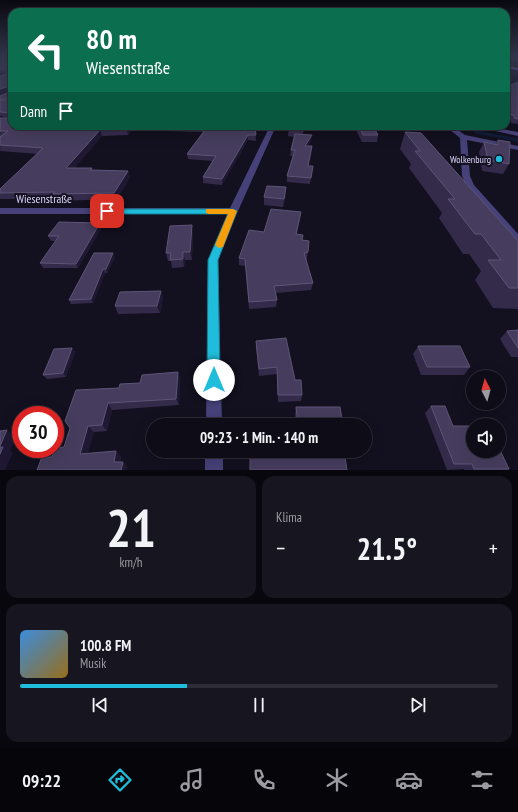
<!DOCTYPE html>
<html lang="de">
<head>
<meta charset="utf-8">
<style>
	:root { --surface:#0e0c17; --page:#171520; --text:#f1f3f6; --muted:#9b9ba1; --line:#2e2c36; --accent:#1fbddb }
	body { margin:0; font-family:"PT Sans Narrow",sans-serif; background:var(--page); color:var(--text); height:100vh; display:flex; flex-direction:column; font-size:15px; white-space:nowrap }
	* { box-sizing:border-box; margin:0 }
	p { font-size:13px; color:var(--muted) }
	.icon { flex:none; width:22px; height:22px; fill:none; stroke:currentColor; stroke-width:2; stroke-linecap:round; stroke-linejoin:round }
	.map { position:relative; height:470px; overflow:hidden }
	.sheet { display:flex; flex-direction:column; gap:6px; padding:6px; background:#08070d; flex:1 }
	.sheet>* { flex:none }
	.guide { position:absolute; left:8px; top:8px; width:502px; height:122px; border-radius:12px; box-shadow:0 4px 16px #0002,0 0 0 1px var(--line); background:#0b6e4f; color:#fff; overflow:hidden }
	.needle { width:26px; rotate:354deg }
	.buttons { position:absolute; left:466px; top:370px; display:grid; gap:8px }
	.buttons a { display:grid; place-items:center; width:40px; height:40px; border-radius:50%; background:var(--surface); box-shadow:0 4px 16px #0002,0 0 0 1px var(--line); font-size:20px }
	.speed { position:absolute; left:12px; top:406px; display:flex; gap:8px; font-size:20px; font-weight:700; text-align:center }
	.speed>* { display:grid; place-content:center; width:52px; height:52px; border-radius:50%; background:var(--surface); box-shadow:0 4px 16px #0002,0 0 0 1px var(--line); line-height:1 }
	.speed .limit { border:6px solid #d22; background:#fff; color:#111 }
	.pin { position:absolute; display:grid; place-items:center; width:34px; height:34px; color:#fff; margin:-17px; border-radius:8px; box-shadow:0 2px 6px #0006 }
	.me { position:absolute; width:44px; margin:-22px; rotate:0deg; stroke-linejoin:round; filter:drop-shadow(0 0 3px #0008) }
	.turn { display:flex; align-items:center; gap:14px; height:84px; padding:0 12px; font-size:18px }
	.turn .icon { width:52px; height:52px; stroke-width:2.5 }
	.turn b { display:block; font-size:28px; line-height:34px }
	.then { display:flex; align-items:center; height:38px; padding:0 12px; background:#0003; gap:8px; font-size:15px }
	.big { font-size:30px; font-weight:600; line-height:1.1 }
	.sheet .card { flex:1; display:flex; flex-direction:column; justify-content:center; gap:6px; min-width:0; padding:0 14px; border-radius:12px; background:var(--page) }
	.sheet .dial { align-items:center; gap:0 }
	.dial b { font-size:52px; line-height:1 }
	.song { display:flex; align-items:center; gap:12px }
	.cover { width:48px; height:48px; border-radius:6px; background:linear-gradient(135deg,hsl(210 70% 55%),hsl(40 70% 35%)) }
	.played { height:4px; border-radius:2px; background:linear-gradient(90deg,var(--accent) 35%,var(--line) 35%) }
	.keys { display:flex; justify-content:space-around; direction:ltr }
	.heat { display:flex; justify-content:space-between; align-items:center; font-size:22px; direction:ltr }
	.sheet .tiles { flex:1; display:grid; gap:6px; grid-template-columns:1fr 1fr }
	.card:last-child { grid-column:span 2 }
	.trip { position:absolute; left:146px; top:418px; width:226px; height:40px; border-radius:20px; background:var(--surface); box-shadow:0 4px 16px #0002,0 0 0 1px var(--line); font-weight:600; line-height:40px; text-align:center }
	.menu { display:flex; height:64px; justify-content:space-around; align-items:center; background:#060509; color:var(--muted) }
	.menu .icon { width:28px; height:28px }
	.menu .on { color:var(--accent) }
	.menu b { font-size:18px; color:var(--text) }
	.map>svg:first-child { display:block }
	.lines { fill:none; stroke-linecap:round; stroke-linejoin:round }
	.stream { stroke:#101c38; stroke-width:3 }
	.street { fill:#464178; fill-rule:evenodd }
	.secondary { fill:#8278ec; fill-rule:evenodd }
	.wall { fill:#342b4b }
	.shaded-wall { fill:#1f1832 }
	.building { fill:#463d5e; stroke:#5d5576 }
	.route { fill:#1fbddb; stroke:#147b8e }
	.slow { fill:#f59e0b }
	.poi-dot { fill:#1fbddb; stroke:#13101f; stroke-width:1.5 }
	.labels { text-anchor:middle; stroke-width:4; stroke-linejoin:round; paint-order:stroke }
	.far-poi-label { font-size:10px; fill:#dbd4f9; stroke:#13101f; text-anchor:end }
	.street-label { font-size:12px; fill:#dbd4f9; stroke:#13101f }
</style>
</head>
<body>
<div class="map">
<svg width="518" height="470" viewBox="0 0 518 470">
	<rect width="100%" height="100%" fill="#13101f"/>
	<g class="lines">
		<path class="stream" d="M 476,132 L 518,140"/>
		<path class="street" d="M 270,126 L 276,126 L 238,211 L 218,260 L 222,425 L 206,425 L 208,260 L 227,214 L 0,214 L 0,208 L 230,208 Z
			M 387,126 L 459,126 L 455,128 L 465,135 L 518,146 L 518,150 L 467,140 L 470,176 L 474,185 L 518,234 L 518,243 L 514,242 L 466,186 L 462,176 L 460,138 L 449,129 L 439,131 L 390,128 Z
			M 473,126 L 486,126 L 518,132 L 518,136 Z
			M 205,451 L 223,451 L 223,470 L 205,470 Z"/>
		<path class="secondary" d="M 506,66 L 518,68 L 518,70 L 506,68 Z"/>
	</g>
	<path class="wall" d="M 0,56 L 12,56 L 12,126 L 207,126 L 236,128 L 255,126 L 256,141 L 248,140 L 222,185 L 203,183 L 203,177 L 212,161 L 188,159 L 187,154 L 203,132 L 132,130 L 128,135 L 102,136 L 74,168 L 92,168 L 93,170 L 128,171 L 130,177 L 117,199 L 57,201 L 55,199 L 0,199 L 0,189 L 38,154 L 0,151 L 1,137 L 0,137 L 0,118 L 9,118 L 0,116 L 0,96 L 10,92 L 10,91 L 0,95 L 0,76 L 8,73 L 0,73 Z
		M 506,56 L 518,56 L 518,61 L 512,60 Z
		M 518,82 L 518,124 L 511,123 L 511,120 L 506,119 L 506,87 Z
		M 289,126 L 304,126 L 303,134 L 311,140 L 308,146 L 311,152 L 308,166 L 312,172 L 310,184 L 287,182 L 287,176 L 293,156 L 290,156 L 291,150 L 295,137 L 288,136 Z
		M 354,126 L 373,126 L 378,135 L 377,142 L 362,142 Z
		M 405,132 L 518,241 L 518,309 L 493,308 L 475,280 L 481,271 L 469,254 L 463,254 L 439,218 L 442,213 L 409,168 L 411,164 L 400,149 Z
		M 498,140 L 509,164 L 503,174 L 482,171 L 479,152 L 484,142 L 496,144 Z
		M 286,187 L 286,195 L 283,207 L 264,205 L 264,197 Z
		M 300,219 L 297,234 L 302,240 L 309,241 L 307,259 L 306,260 L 313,283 L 311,290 L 276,293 L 277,300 L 276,307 L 249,309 L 245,266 L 239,265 L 239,258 L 264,232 Z
		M 100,223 L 102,227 L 78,268 L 43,268 L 40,263 L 56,241 L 51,241 L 48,236 Z
		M 193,232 L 192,260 L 185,260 L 184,267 L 172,268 L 171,261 L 168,261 L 166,253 Z
		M 115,257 L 107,273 L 105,273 L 93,303 L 71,304 L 69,300 Z
		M 161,291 L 163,298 L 160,313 L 118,314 L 115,306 Z
		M 518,330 L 518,357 L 511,357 L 500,339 L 507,331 Z
		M 256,341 L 295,380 L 302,395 L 301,401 L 278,402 L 277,374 L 259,376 L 256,348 Z
		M 418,346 L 470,367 L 464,375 L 421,375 L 413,354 Z
		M 72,348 L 75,352 L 66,377 L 47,379 L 43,375 Z
		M 180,378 L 179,405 L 112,410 L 107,431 L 94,432 L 87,454 L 121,456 L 120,462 L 123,462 L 127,467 L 52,457 L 64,447 L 119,388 L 140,383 Z
		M 431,406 L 453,426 L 509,469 L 507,470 L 464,470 L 464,469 L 447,470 L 425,413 Z
		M 296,407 L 343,425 L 296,425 L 295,414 Z"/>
	<path class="shaded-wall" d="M 514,56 L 512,60 L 506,64 L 506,62 L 507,60 Z
		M 9,86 L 12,91 L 0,95 L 0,89 Z
		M 12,97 L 12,102 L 0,100 Z
		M 129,126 L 131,126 L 132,130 L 128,135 L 127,130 Z
		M 100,130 L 102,136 L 69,175 L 66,168 Z
		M 248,135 L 248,140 L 222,185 L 222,179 Z
		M 312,135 L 311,140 L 305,151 L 305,146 Z
		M 128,171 L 130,177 L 117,199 L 114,193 Z
		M 286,187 L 286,195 L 283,207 L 284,199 Z
		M 301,212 L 300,219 L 295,241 L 296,234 Z
		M 100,223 L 102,227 L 78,268 L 76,264 Z
		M 192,225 L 193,232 L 192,260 L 190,252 Z
		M 183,252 L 185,260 L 184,267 L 183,259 Z
		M 113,253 L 115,257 L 107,273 L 106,269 Z
		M 103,269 L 105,273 L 93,303 L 91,299 Z
		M 161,291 L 163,298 L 160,313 L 157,306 Z
		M 72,348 L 75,352 L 66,377 L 63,373 Z
		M 178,372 L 180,378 L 179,405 L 176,399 Z
		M 108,403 L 112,410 L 107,431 L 102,425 Z
		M 88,426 L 94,432 L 86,460 L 80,454 Z
		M 7,430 L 16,437 L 10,451 L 13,453 L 5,470 L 0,470 L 0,446 Z
		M 116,451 L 121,456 L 119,467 L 114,462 Z
		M 123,462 L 127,467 L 127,470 L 121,470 Z"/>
	<path class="building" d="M 0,56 L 12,56 L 12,69 L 0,69 Z
		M 506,56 L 514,56 L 507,60 L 506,62 Z
		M 12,72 L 12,97 L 0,100 L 12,100 L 12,126 L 129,126 L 127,130 L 100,130 L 66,168 L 92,168 L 90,170 L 128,171 L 114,193 L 53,194 L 55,192 L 0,193 L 0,189 L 43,148 L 0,145 L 0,137 L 8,131 L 0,131 L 0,118 L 9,118 L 11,113 L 0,112 L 0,96 L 10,92 L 11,87 L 9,86 L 0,89 L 0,76 Z
		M 518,82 L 518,119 L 514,118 L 514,115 L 506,114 L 506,87 Z
		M 184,126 L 205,126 L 205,127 Z
		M 208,126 L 218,126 L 236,128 L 237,126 L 255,126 L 256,135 L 248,135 L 222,179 L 203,177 L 216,156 L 187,154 Z
		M 289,126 L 304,126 L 303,130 L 288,129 Z
		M 359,126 L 373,126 L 378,135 L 363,135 Z
		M 405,132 L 421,133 L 518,241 L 518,288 L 509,288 L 488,260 L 501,260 L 481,234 L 475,234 L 448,199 L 455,199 L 415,151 L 420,151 Z
		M 295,134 L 312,135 L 305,146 L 312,146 L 308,166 L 313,166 L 311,178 L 287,176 L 295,150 L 291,150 Z
		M 498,140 L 510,142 L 509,164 L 488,160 L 484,142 L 498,145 Z
		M 267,186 L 286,187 L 284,199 L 264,197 Z
		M 271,209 L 301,212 L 296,234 L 303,235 L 302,240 L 309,241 L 308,252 L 304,253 L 313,283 L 274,286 L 277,300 L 249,302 L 245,259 L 239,258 L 249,230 L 264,232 Z
		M 59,222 L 100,223 L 76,264 L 40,263 L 59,236 L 48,236 Z
		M 192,225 L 190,252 L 183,252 L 183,259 L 170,260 L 171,253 L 166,253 L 170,226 Z
		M 94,253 L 113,253 L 106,269 L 103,269 L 91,299 L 69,300 Z
		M 161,291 L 157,306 L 115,306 L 120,292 Z
		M 518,330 L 518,348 L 507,331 Z
		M 286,338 L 295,380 L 301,380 L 302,395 L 278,395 L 277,367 L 259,369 L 256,341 Z
		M 418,346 L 460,346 L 470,367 L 427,367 Z
		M 72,348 L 63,373 L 43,375 L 54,349 Z
		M 178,372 L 176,399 L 108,403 L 102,425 L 88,426 L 80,454 L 116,451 L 114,462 L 123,462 L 121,470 L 37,470 L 42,457 L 52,457 L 55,448 L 64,447 L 70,428 L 65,421 L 76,390 L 119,388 L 120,384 L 140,383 L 142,375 Z
		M 431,406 L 445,406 L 453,426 L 473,426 L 473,451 L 499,451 L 499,448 L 509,469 L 474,469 L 472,464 L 454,464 Z
		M 296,407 L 340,407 L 343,425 L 298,425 Z
		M 7,430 L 0,446 L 0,431 Z
		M 0,447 L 3,447 L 0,454 Z
		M 250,451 L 344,451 L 347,470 L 250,470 Z"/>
	<linearGradient id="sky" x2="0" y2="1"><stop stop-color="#0a0911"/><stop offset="0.46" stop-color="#33374d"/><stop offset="1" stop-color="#33374d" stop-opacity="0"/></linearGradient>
	<rect width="518" height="122" fill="url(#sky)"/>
	<path class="route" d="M 104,209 L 233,209 L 237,211 L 218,260 L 220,380 L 218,385 L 214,387 L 209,385 L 207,380 L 208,260 L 228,214 L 107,214 L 103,211 Z"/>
	<path class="slow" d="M 206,209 L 233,209 L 237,211 L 223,247 L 219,248 L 215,245 L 228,214 L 209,214 L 206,213 Z"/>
	<circle class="poi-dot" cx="499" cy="159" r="4"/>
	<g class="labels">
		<g class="far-poi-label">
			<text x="491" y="163">Wolkenburg</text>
		</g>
		<g class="street-label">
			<text x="44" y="203">Wiesenstraße</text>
		</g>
	</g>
</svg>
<div class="buttons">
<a><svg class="needle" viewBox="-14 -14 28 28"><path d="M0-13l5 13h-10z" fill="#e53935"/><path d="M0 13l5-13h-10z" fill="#9b9ba1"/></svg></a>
<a><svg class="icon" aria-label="sound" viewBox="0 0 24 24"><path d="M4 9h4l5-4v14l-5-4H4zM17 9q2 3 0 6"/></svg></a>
</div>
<div class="speed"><div class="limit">30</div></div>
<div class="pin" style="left:107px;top:211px;background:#d93025"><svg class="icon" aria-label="arrive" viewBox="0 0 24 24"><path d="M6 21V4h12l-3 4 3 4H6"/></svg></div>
<svg class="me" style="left:214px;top:380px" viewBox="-20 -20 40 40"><circle r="19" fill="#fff"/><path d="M0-13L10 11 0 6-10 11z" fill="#1fbddb"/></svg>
<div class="trip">09:23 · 1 Min. · 140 m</div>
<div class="guide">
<div class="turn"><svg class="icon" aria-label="left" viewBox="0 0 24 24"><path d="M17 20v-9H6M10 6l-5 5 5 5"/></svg><div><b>80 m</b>Wiesenstraße</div></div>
<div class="then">Dann<svg class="icon" aria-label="arrive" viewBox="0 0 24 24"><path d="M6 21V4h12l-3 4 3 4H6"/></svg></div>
</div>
</div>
<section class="sheet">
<div class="tiles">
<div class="card dial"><b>21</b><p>km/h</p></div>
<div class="card"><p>Klima</p>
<div class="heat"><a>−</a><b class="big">21.5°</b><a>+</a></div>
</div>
<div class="card">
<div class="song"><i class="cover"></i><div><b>100.8 FM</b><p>Musik</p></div></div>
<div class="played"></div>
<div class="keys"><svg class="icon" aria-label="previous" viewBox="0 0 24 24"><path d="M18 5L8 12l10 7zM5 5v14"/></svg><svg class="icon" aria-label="pause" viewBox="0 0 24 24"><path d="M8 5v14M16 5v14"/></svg><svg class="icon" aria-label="next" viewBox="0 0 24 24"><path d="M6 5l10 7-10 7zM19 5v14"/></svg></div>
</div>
</div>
</section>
<nav class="menu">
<b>09:22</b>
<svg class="icon on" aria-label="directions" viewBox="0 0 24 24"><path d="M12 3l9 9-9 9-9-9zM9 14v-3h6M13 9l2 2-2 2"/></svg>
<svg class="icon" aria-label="music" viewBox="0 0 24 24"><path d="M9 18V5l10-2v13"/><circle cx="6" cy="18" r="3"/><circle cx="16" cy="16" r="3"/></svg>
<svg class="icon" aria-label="phone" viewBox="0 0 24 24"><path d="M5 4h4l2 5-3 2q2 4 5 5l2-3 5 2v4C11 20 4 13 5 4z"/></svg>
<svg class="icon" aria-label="climate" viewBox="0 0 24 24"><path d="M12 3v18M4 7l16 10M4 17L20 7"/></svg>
<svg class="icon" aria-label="car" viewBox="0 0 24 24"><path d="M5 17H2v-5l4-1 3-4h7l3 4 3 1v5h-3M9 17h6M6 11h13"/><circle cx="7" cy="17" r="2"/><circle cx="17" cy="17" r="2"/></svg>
<svg class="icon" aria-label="filters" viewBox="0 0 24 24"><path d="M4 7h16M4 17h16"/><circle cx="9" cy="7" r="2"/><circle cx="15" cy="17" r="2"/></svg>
</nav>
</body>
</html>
